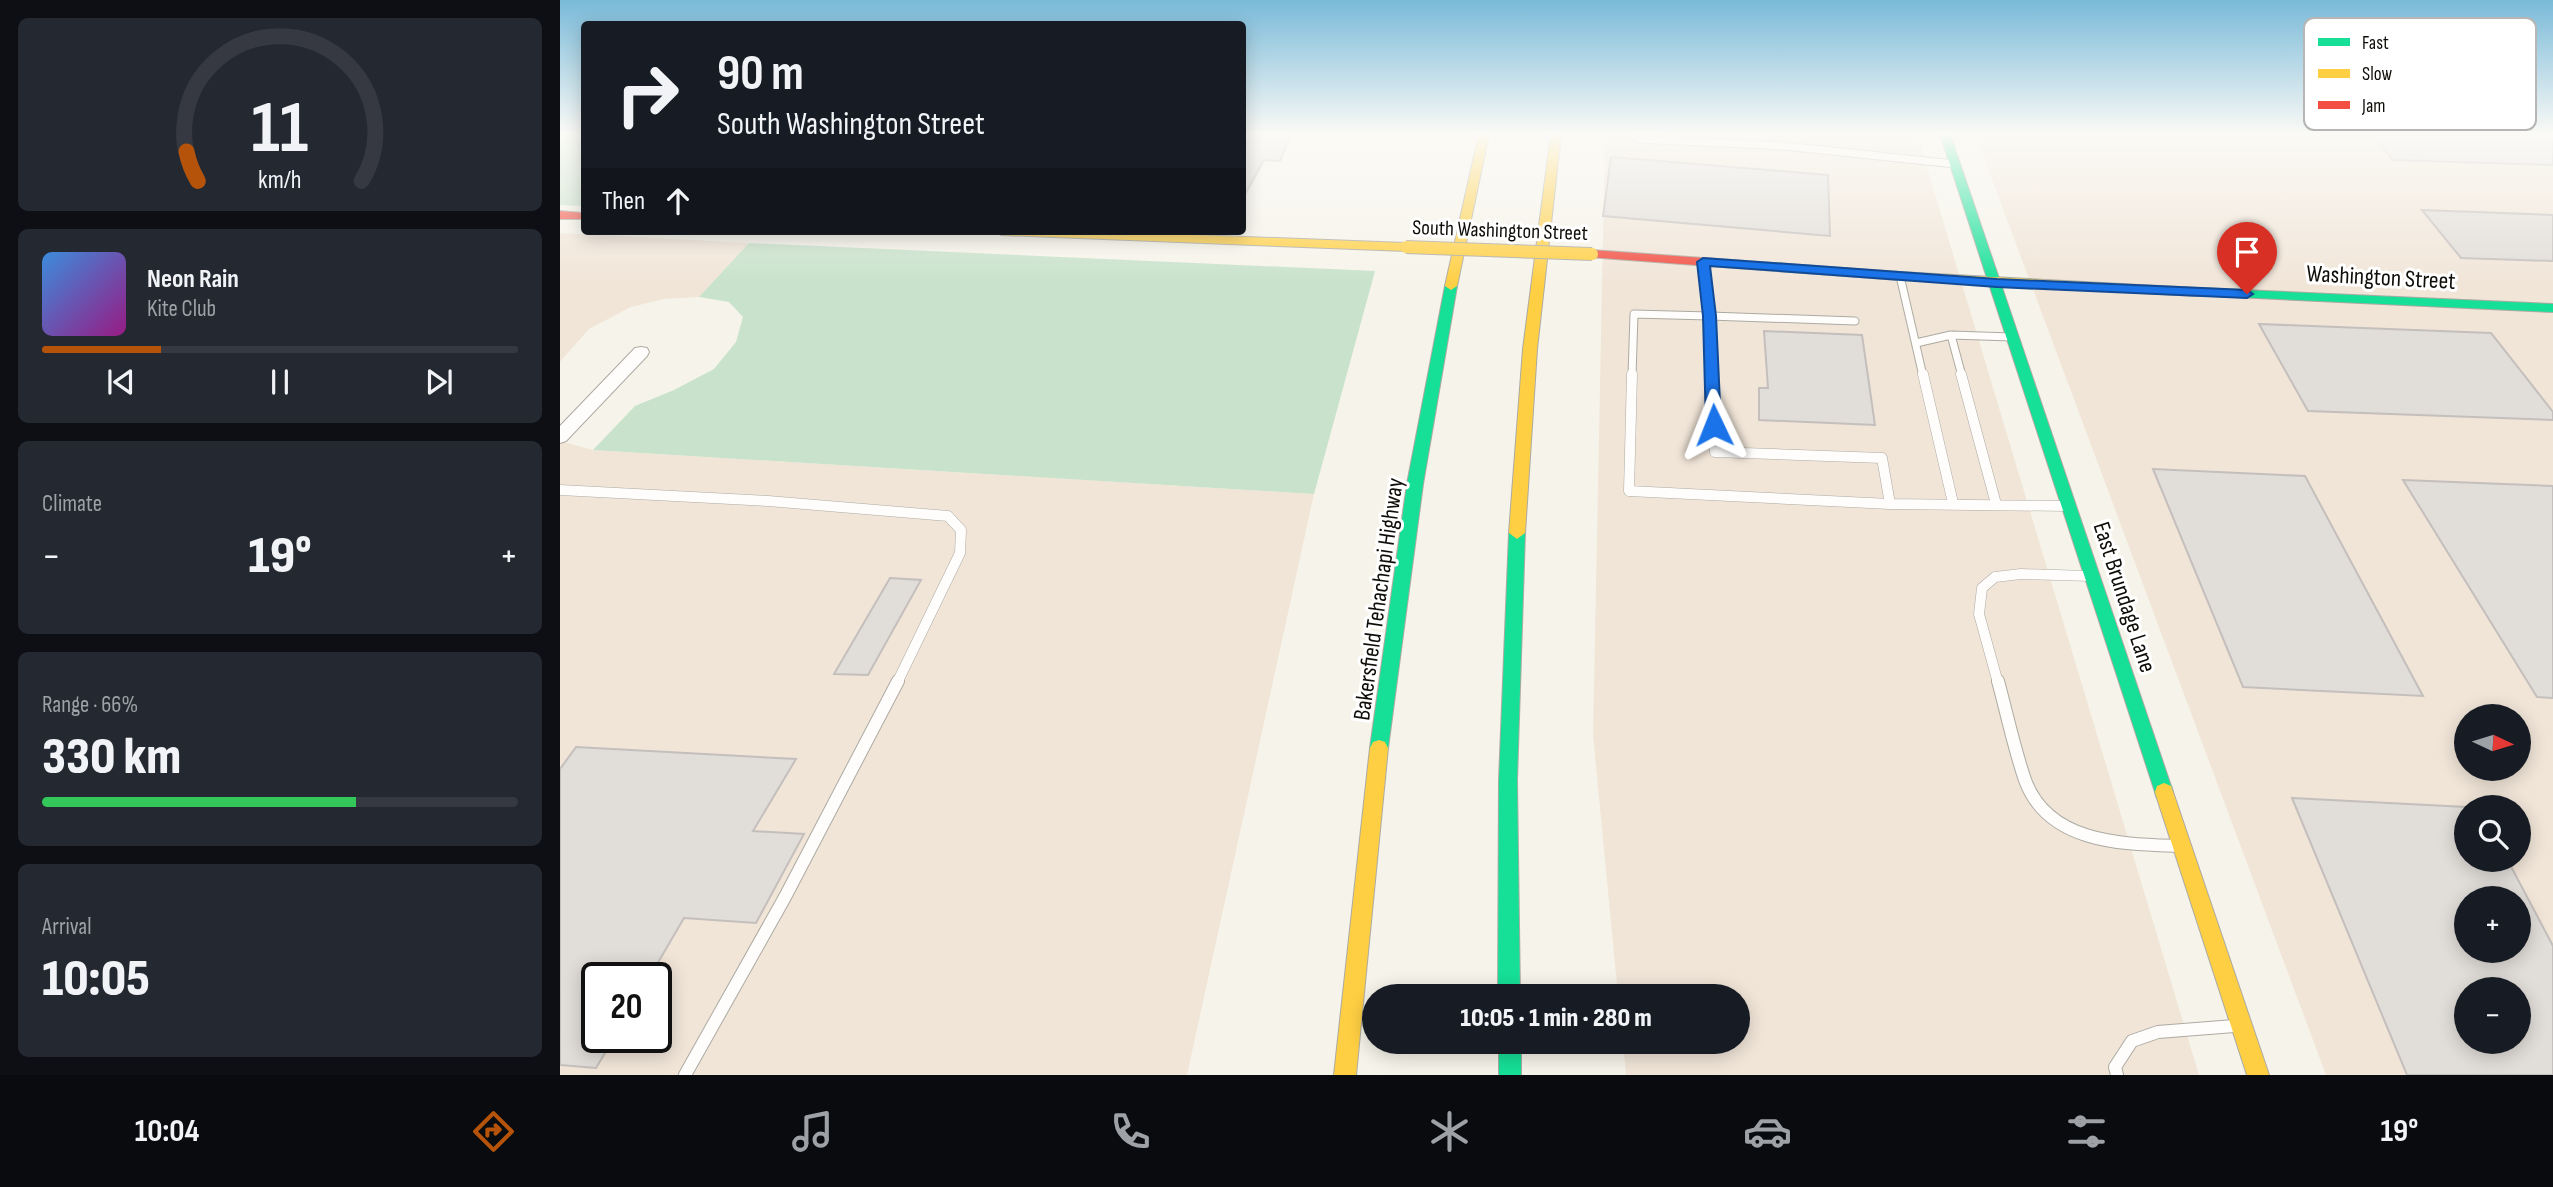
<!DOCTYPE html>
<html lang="en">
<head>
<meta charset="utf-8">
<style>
	:root { --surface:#171b24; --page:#242831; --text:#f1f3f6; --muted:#9ea1a6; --line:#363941; --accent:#b45309 }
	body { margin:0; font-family:"Sofia Sans Condensed",sans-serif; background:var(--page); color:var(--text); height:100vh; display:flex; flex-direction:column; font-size:26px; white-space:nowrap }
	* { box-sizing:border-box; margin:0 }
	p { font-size:23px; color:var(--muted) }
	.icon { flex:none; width:38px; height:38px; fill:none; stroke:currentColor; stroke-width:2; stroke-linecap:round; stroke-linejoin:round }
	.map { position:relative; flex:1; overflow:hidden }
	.details { display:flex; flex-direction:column; gap:18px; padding:18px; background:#0d0f14; width:560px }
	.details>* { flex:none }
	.top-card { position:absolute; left:21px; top:21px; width:665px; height:214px; border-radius:7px; box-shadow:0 4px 18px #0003; background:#171b24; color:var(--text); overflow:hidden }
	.needle { width:46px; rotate:94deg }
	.fabs { position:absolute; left:1894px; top:704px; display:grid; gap:14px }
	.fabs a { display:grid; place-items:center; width:77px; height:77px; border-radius:50%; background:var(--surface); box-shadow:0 4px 18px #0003; font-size:35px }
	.speed { position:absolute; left:21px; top:962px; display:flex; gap:14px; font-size:35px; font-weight:700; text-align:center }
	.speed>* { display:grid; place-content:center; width:91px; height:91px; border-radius:50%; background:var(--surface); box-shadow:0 4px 18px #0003; line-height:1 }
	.speed .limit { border:4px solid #111; border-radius:10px; background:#fff; color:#111 }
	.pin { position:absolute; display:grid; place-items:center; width:60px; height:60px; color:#fff; margin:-72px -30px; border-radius:50% 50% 50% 0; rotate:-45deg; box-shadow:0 0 7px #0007 }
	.pin .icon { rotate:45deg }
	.me { position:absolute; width:77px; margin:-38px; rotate:358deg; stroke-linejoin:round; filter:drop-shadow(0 0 5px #0008) }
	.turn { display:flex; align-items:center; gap:24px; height:147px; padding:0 21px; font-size:32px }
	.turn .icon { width:91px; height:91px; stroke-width:2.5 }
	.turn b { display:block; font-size:49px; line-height:60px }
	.then { display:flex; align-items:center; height:66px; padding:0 21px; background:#0003; gap:14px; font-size:26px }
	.big { font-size:52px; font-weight:800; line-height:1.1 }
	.details .widget { flex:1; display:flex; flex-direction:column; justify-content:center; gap:10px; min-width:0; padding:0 24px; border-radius:10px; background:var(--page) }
	.details .dial { align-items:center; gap:0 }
	.dial svg { height:182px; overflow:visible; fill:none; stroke:var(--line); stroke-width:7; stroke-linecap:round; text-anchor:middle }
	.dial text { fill:var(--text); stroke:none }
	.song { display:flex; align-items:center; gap:21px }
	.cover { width:84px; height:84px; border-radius:10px; background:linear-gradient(135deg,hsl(210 70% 55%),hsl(310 70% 35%)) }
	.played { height:7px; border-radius:4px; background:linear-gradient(90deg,var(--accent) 25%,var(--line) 25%) }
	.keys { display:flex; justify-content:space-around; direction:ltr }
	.heat { display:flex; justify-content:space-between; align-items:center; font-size:38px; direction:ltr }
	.charge { height:10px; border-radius:5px; background:linear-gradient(90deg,#34c759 66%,var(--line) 0) }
	.trip { position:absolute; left:802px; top:984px; width:388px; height:70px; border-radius:35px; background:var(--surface); box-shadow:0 4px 18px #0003; font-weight:800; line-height:70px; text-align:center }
	.menu { display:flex; height:112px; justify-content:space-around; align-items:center; background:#090b0e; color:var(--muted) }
	.menu .icon { width:49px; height:49px }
	.menu .on { color:var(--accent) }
	.menu b { font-size:32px; color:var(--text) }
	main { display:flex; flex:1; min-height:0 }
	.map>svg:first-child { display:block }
	.industrial { fill:#f1e5d8; fill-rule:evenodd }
	.green { fill:#c8e2cb }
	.building { fill:#e1ddd9; stroke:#c4bfbc; stroke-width:2; fill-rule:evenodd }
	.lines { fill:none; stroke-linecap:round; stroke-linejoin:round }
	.lane-far2-casing { stroke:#acaaa2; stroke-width:9 }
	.lane-far1-casing { stroke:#acaaa2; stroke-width:11 }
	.lane-casing { stroke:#acaaa2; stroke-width:14 }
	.street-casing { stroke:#acaaa2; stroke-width:2 }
	.fast-casing { stroke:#acaaa2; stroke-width:2 }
	.slow-casing { stroke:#acaaa2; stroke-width:2 }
	.jam-casing { stroke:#acaaa2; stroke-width:2 }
	.lane-far2 { stroke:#fefdfc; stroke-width:7 }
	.lane-far1 { stroke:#fefdfc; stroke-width:10 }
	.lane { stroke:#fefdfc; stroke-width:12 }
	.street { fill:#fefdfc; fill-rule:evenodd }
	.fast { fill:#16e098; fill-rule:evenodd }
	.slow { fill:#ffcf43; fill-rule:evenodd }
	.jam { fill:#f24e42; fill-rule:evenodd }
	.slow-bridge-casing { stroke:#acaaa2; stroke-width:14; stroke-linecap:butt }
	.slow-bridge { stroke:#ffcf43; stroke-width:12 }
	.route { fill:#1a73e8; stroke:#114b97; stroke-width:2 }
	.labels { text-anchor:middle; stroke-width:6; stroke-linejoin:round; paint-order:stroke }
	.far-street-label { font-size:21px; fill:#0f0d08; stroke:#fff }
	.street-label { font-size:24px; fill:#0f0d08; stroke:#fff }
	.key { fill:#fff; stroke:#b7b6b5; stroke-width:2 }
	.key-label { font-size:19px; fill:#0f0d08 }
</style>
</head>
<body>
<main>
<section class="details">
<div class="widget dial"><svg viewBox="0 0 100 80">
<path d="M14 69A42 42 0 1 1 86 69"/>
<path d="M14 69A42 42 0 0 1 9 56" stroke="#b45309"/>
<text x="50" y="56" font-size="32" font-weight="700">11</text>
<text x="50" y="72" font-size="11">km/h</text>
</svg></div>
<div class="widget">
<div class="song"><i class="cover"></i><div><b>Neon Rain</b><p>Kite Club</p></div></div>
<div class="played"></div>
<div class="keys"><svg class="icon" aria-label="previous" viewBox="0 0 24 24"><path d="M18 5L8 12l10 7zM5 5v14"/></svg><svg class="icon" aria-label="pause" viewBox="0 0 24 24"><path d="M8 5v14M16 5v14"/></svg><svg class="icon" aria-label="next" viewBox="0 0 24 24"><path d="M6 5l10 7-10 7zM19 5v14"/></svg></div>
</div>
<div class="widget"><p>Climate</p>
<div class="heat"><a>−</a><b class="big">19°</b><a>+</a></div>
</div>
<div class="widget"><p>Range · 66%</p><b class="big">330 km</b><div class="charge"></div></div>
<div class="widget"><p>Arrival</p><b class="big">10:05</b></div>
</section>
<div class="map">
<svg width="1993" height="1075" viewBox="0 0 1993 1075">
	<rect width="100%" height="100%" fill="#f6f4ea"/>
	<path class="industrial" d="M 1045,134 L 1357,134 L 1639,1075 L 1066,1075 L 1063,1041 L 1178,1041 L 1178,996 L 1058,996 L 1033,735 Z
		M 1415,134 L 1993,134 L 1993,1075 L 1766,1075 ZM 1906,716 L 1958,716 L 1958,768 L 1906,768 ZM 1906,807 L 1958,807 L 1958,859 L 1906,859 ZM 1906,898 L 1958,898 L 1958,950 L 1906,950 ZM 1906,989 L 1958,989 L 1958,1041 L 1906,1041 Z
		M 0,233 L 189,243 L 139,297 L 104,299 L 71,307 L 29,329 L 0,362 Z
		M 0,441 L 33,450 L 754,494 L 627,1075 L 0,1075 ZM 37,978 L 96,978 L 96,1038 L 37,1038 Z"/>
	<path class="green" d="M 0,134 L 24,134 L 24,206 L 0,205 Z
		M 189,243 L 815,271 L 754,494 L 33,450 L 75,406 L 114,390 L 154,369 L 176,342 L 183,317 L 169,302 L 139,297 Z"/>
	<path class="building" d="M 731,134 L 720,161 L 704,160 L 682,200 L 682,154 L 691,135 Z
		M 1812,134 L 1993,134 L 1993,165 L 1833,160 Z
		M 1051,157 L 1268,175 L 1270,236 L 1043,216 Z
		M 1862,210 L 1993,215 L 1993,261 L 1901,258 Z
		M 1699,324 L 1931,333 L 1993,412 L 1993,420 L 1748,411 Z
		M 1204,331 L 1302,335 L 1315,425 L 1199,420 L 1199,388 L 1208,388 Z
		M 1593,469 L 1745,476 L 1863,696 L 1683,687 Z
		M 1843,480 L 1993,486 L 1993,698 L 1977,697 Z
		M 330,578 L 361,580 L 308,675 L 274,674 Z
		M 16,747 L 236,759 L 193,831 L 244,834 L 196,923 L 124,918 L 89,978 L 37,978 L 37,1038 L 54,1038 L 36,1068 L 0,1065 L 0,769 Z
		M 1732,798 L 1906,807 L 1906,859 L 1947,859 L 1993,946 L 1993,1075 L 1847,1075 ZM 1906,898 L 1958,898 L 1958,950 L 1906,950 ZM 1906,989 L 1958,989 L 1958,1041 L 1906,1041 Z"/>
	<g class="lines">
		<defs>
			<path id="lane-far2" d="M 1079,139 L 1224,146 L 1395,164
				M 1143,262 L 1149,316 L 1295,321
				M 1340,276 L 1363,376
				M 1391,335 L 1402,376
				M 1356,343 L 1391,335 L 1452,337
				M 1072,376 L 1074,314 L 1149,316 L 1152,376"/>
			<path id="lane-far1" d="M 1072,374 L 1069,491 L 1330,504
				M 1152,374 L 1155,452 L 1322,458 L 1330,504
				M 1363,374 L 1393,503
				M 1401,374 L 1436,504
				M 0,490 L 208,501 L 388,516 L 401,530 L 400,553 L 337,683
				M 1330,504 L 1506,506
				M 1438,683 L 1419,614 L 1422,588 L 1435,577 L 1461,574 L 1529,576"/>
			<path id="lane" d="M 1438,681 C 1447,714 1454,748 1465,780 C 1488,843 1561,844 1617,846
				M 125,1075 L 225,897 L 338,681
				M 1557,1075 L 1555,1067 L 1572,1041 L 1598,1032 L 1674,1026"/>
			<path id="street" d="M 81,347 L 87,348 L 89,352 L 87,356 L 6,441 L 0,443 L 0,426 L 75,348 Z"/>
			<path id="fast" d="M 1380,134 L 1390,134 L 1613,792 L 1611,798 L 1604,801 L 1597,798 L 1595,792 Z
				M 891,282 L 897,286 L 863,484 L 828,748 L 825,754 L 819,756 L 813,754 L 810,748 L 847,484 L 885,286 Z
				M 1637,288 L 1993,304 L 1993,312 L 1633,295 L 1631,292 Z
				M 957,527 L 965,533 L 957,780 L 960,996 L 938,996 L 939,780 L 949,533 Z
				M 939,1041 L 961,1041 L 961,1075 L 939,1075 Z"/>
			<path id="slow" d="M 919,134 L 929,134 L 897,286 L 891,290 L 885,286 Z
				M 991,134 L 1001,134 L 977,349 L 965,533 L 957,539 L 949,533 L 963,349 Z
				M 435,231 L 532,231 L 846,243 L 852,247 L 846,251 L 441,235 Z
				M 1339,272 L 1637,288 L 1643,292 L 1637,296 L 1335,279 L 1335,273 Z
				M 819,740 L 825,742 L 828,748 L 796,1075 L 774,1075 L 810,748 L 813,742 Z
				M 1604,783 L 1611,786 L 1613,792 L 1709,1075 L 1687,1075 L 1595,792 L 1597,786 Z"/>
			<path id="jam" d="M 0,211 L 24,213 L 24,219 L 0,219 Z
				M 1032,250 L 1339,272 L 1345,276 L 1339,280 L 1028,257 L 1028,251 Z"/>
		</defs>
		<use href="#lane-far2" class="lane-far2-casing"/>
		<use href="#lane-far1" class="lane-far1-casing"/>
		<use href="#lane" class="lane-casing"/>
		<use href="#street" class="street-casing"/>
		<use href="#fast" class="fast-casing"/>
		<use href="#slow" class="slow-casing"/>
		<use href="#jam" class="jam-casing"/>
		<use href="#lane-far2" class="lane-far2"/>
		<use href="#lane-far1" class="lane-far1"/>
		<use href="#lane" class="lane"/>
		<use href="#street" class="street"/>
		<use href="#fast" class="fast"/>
		<use href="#slow" class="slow"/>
		<use href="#jam" class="jam"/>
		<defs>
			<path id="slow-bridge" d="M 846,247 L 1032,254"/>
		</defs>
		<use href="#slow-bridge" class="slow-bridge-casing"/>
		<use href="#slow-bridge" class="slow-bridge"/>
	</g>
	<linearGradient id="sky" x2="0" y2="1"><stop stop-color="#79bad9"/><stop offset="0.47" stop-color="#fbfaf6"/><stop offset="1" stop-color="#fbfaf6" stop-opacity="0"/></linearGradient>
	<rect width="1993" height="285" fill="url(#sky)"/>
	<path class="route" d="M 1143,258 L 1437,279 L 1687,290 L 1693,294 L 1687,298 L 1437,287 L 1150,266 L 1156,316 L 1161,425 L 1154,430 L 1146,425 L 1143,316 L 1137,262 Z"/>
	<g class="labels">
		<g class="far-street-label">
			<text transform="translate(940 230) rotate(2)" y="7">South Washington Street</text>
		</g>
		<g class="street-label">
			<text transform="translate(1821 277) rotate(3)" y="8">Washington Street</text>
			<text transform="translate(1565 597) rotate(72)" y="8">East Brundage Lane</text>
			<text transform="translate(818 599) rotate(-82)" y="8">Bakersfield Tehachapi Highway</text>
		</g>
	</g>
	<rect x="1744" y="18" width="232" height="112" rx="10" class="key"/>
	<rect x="1758" y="38" width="32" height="8" fill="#16e098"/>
	<rect x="1758" y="69" width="32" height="9" fill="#ffcf43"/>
	<rect x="1758" y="101" width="32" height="8" fill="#f24e42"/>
	<g class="key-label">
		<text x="1802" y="49">Fast</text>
		<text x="1802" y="80">Slow</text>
		<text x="1802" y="112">Jam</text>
	</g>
</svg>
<div class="fabs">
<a><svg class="needle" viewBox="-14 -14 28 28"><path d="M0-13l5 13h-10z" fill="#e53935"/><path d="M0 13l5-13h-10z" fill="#9ea1a6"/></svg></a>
<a><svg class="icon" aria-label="search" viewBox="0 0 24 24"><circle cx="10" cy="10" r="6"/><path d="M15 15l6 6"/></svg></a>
<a>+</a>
<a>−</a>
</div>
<div class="speed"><div class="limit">20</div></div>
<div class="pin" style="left:1687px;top:294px;background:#d93025"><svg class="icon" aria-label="arrive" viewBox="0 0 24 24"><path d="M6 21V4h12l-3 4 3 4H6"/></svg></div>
<svg class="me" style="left:1154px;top:425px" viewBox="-20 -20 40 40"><path d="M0-17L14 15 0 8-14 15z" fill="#1a73e8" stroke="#fff" stroke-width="4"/></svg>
<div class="trip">10:05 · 1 min · 280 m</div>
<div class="top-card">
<div class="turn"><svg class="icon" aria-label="right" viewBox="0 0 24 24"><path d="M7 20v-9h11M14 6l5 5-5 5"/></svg><div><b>90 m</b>South Washington Street</div></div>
<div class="then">Then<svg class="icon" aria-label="ahead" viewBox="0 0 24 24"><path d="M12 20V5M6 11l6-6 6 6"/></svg></div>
</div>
</div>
</main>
<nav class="menu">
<b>10:04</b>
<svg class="icon on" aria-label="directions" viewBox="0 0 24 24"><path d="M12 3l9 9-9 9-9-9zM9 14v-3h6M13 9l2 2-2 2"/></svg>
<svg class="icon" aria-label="music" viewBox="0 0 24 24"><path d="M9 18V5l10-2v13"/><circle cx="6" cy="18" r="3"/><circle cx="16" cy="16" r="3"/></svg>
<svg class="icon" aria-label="phone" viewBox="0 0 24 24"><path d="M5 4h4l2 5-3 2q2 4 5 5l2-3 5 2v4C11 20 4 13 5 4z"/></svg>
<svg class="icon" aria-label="climate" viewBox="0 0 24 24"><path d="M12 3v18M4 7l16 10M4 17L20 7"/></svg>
<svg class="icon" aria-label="car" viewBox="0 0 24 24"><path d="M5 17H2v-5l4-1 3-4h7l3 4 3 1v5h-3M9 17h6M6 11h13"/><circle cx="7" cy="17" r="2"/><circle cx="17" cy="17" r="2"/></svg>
<svg class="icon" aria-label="filters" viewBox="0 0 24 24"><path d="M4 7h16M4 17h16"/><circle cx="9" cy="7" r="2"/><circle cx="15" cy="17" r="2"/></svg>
<b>19°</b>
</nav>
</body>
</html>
